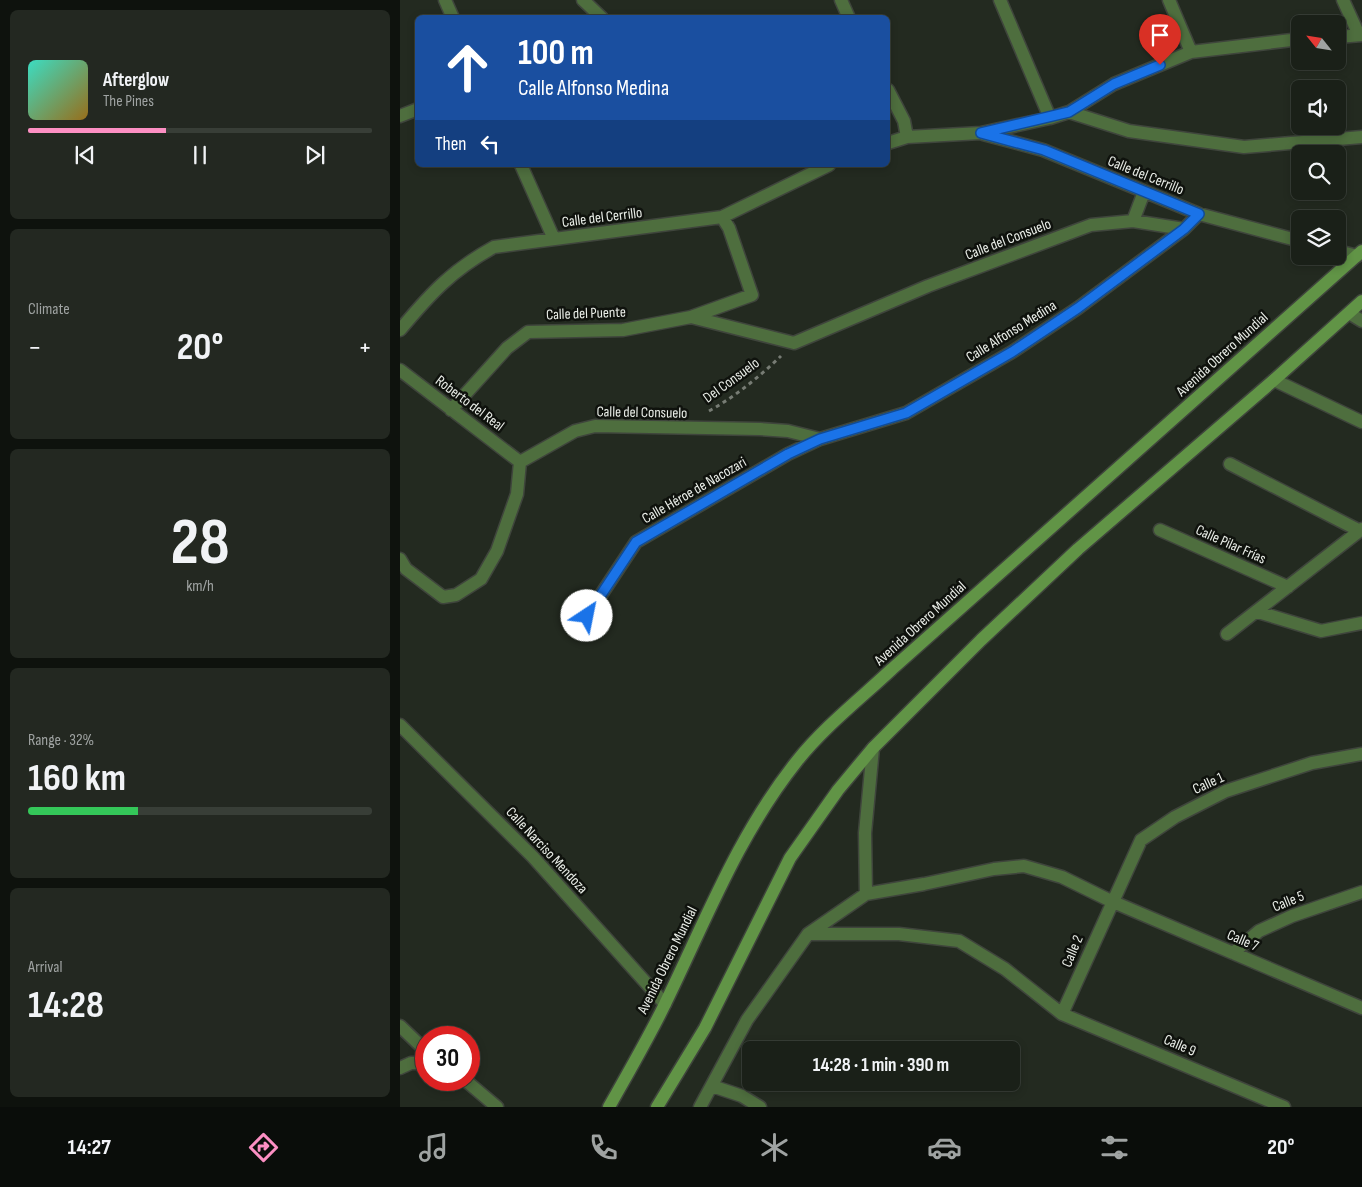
<!DOCTYPE html>
<html lang="en">
<head>
<meta charset="utf-8">
<style>
	:root { --surface:#1a2018; --page:#232821; --text:#f1f3f6; --muted:#9fa3a2; --line:#383e37; --accent:#fc8fc3 }
	body { margin:0; font-family:"Sofia Sans Condensed",sans-serif; background:var(--page); color:var(--text); height:100vh; display:flex; flex-direction:column; font-size:19px; white-space:nowrap }
	* { box-sizing:border-box; margin:0 }
	p { font-size:16px; color:var(--muted) }
	.icon { flex:none; width:28px; height:28px; fill:none; stroke:currentColor; stroke-width:2; stroke-linecap:round; stroke-linejoin:round }
	.map { position:relative; flex:1; overflow:hidden }
	.drawer { display:flex; flex-direction:column; gap:10px; padding:10px; background:#0e120d; width:400px }
	.drawer>* { flex:none }
	.guide { position:absolute; left:15px; top:15px; width:475px; height:152px; border-radius:8px; box-shadow:0 2px 8px #0003,0 0 0 1px var(--line); background:#1a4fa0; color:#fff; overflow:hidden }
	.needle { width:32px; rotate:300deg }
	.controls { position:absolute; left:891px; top:15px; display:grid; gap:10px }
	.controls a { display:grid; place-items:center; width:55px; height:55px; border-radius:8px; background:var(--surface); box-shadow:0 2px 8px #0003,0 0 0 1px var(--line); font-size:25px }
	.speed { position:absolute; left:15px; top:1026px; display:flex; gap:10px; font-size:25px; font-weight:700; text-align:center }
	.speed>* { display:grid; place-content:center; width:65px; height:65px; border-radius:50%; background:var(--surface); box-shadow:0 2px 8px #0003,0 0 0 1px var(--line); line-height:1 }
	.speed .limit { border:8px solid #d22; background:#fff; color:#111 }
	.pin { position:absolute; display:grid; place-items:center; width:42px; height:42px; color:#fff; margin:-51px -21px; border-radius:50% 50% 50% 0; rotate:-45deg; box-shadow:0 0 5px #0007 }
	.pin .icon { rotate:45deg }
	.me { position:absolute; width:55px; margin:-28px; rotate:34deg; stroke-linejoin:round; filter:drop-shadow(0 0 4px #0008) }
	.turn { display:flex; align-items:center; gap:18px; height:105px; padding:0 20px; font-size:22px }
	.turn .icon { width:65px; height:65px; stroke-width:2.5 }
	.turn b { display:block; font-size:35px; line-height:42px }
	.then { display:flex; align-items:center; height:48px; padding:0 20px; background:#0003; gap:10px; font-size:19px }
	.big { font-size:38px; font-weight:700; line-height:1.1 }
	.drawer .tile { flex:1; display:flex; flex-direction:column; justify-content:center; gap:8px; min-width:0; padding:0 18px; border-radius:8px; background:var(--page) }
	.drawer .dial { align-items:center; gap:0 }
	.dial b { font-size:65px; line-height:1 }
	.song { display:flex; align-items:center; gap:15px }
	.cover { width:60px; height:60px; border-radius:8px; background:linear-gradient(135deg,hsl(170 70% 55%),hsl(40 70% 35%)) }
	.played { height:5px; border-radius:2px; background:linear-gradient(90deg,var(--accent) 40%,var(--line) 40%) }
	.keys { display:flex; justify-content:space-around; direction:ltr }
	.heat { display:flex; justify-content:space-between; align-items:center; font-size:28px; direction:ltr }
	.charge { height:8px; border-radius:4px; background:linear-gradient(90deg,#34c759 32%,var(--line) 0) }
	.trip { position:absolute; left:342px; top:1041px; width:278px; height:50px; border-radius:8px; background:var(--surface); box-shadow:0 2px 8px #0003,0 0 0 1px var(--line); font-weight:700; line-height:50px; text-align:center }
	.menu { display:flex; height:80px; justify-content:space-around; align-items:center; background:#0a0d0a; color:var(--muted) }
	.menu .icon { width:35px; height:35px }
	.menu .selected { color:var(--accent) }
	.menu b { font-size:22px; color:var(--text) }
	main { display:flex; flex:1; min-height:0 }
	.map>svg:first-child { display:block }
	.lines { fill:none; stroke-linecap:round; stroke-linejoin:round }
	.minor-casing { stroke:#3f453c; stroke-width:15 }
	.secondary-casing { stroke:#3f453c; stroke-width:15 }
	.path { stroke:#777c74; stroke-width:3; stroke-dasharray:4 4; stroke-linecap:butt }
	.minor { stroke:#4e6e3e; stroke-width:12 }
	.secondary { stroke:#619446; stroke-width:12 }
	.route-casing { stroke:#114b97; stroke-width:12 }
	.route { stroke:#1a73e8; stroke-width:9 }
	.labels { text-anchor:middle; stroke-width:5; stroke-linejoin:round; paint-order:stroke }
	.street-label { font-size:15px; fill:#eaeee8; stroke:#0f120d }
</style>
</head>
<body>
<main>
<section class="drawer">
<div class="tile">
<div class="song"><i class="cover"></i><div><b>Afterglow</b><p>The Pines</p></div></div>
<div class="played"></div>
<div class="keys"><svg class="icon" aria-label="previous" viewBox="0 0 24 24"><path d="M18 5L8 12l10 7zM5 5v14"/></svg><svg class="icon" aria-label="pause" viewBox="0 0 24 24"><path d="M8 5v14M16 5v14"/></svg><svg class="icon" aria-label="next" viewBox="0 0 24 24"><path d="M6 5l10 7-10 7zM19 5v14"/></svg></div>
</div>
<div class="tile"><p>Climate</p>
<div class="heat"><a>−</a><b class="big">20°</b><a>+</a></div>
</div>
<div class="tile dial"><b>28</b><p>km/h</p></div>
<div class="tile"><p>Range · 32%</p><b class="big">160 km</b><div class="charge"></div></div>
<div class="tile"><p>Arrival</p><b class="big">14:28</b></div>
</section>
<div class="map">
<svg width="962" height="1107" viewBox="0 0 962 1107">
	<rect width="100%" height="100%" fill="#232a20"/>
	<g class="lines">
		<defs>
			<path id="minor" d="M 45,0 L 53,18
				M 183,0 L 202,18
				M 441,0 L 449,18
				M 600,0 L 650,118
				M 769,0 L 791,52
				M 943,0 L 959,35
				M 938,37 L 962,35
				M 488,90 L 504,121 L 507,137
				M 669,112 L 729,131 L 844,147 L 962,137
				M 0,116 L 18,109
				M 583,134 L 643,150 L 799,214 L 900,241
				M 488,143 L 507,137 L 581,133 L 650,118 L 669,112 L 714,84 L 791,52 L 900,39
				M 121,165 L 154,239
				M 733,221 L 744,192
				M 938,251 L 957,256
				M 949,313 L 962,321
				M 291,317 L 394,343 L 528,286 L 691,225 L 733,221 L 784,229
				M 0,330 C 30,294 52,270 94,247 L 322,217 L 429,165
				M 0,370 L 120,462
				M 874,380 L 962,422
				M 51,410 L 107,348 L 128,332 L 223,330 L 291,317 L 352,295 L 329,228 L 322,217
				M 830,464 L 960,531
				M 760,530 L 888,587
				M 0,559 L 6,569 L 43,597 L 56,595 L 81,579 L 97,551 L 117,494 L 120,462 L 175,431 L 195,426 L 360,429 L 388,431 L 420,439
				M 858,612 L 921,631 L 962,623
				M 187,616 L 236,542 L 388,454 L 420,439 L 506,413 L 612,352 L 678,308 L 784,229 L 799,214
				M 827,634 L 962,529
				M 0,725 L 133,857 L 265,1004
				M 466,894 L 465,833 L 473,748
				M 408,934 L 499,934 L 559,941 L 605,969 L 662,1014 L 884,1107
				M 833,953 L 859,931 L 892,916 L 962,892
				M 662,1014 L 741,840 L 775,817 L 826,791 L 912,763 L 962,754
				M 0,1026 L 26,1051
				M 0,1068 L 11,1063 L 26,1063
				M 65,1080 L 97,1107
				M 312,1086 L 342,1096 L 360,1107
				M 300,1107 L 347,1020 L 408,934 L 466,894 L 524,884 L 594,869 L 624,866 L 662,877 L 711,901 L 962,1008"/>
			<path id="secondary" d="M 209,1107 C 228,1073 248,1039 265,1004 C 306,920 338,835 397,761 C 424,727 460,699 492,669 L 962,251
				M 257,1107 L 305,1028 L 390,858 L 438,790 L 473,748 L 581,640 L 678,549 L 874,380 L 962,301"/>
		</defs>
		<use href="#minor" class="minor-casing"/>
		<use href="#secondary" class="secondary-casing"/>
		<path class="path" d="M 309,411 C 336,396 359,377 381,356"/>
		<use href="#minor" class="minor"/>
		<use href="#secondary" class="secondary"/>
	</g>
	<g class="lines">
		<defs>
			<path id="route" d="M 187,616 L 236,542 L 388,454 L 420,439 L 506,413 L 612,352 L 678,308 L 784,229 L 799,214 L 644,150 L 581,133 L 669,112 L 714,84 L 760,65"/>
		</defs>
		<use href="#route" class="route-casing"/>
		<use href="#route" class="route"/>
	</g>
	<g class="labels">
		<g class="street-label">
			<text transform="translate(746 175) rotate(22)" y="5">Calle del Cerrillo</text>
			<text transform="translate(202 217) rotate(-7)" y="5">Calle del Cerrillo</text>
			<text transform="translate(608 239) rotate(-21)" y="5">Calle del Consuelo</text>
			<text transform="translate(186 313) rotate(-2)" y="5">Calle del Puente</text>
			<text transform="translate(611 331) rotate(-32)" y="5">Calle Alfonso Medina</text>
			<text transform="translate(822 354) rotate(-42)" y="5">Avenida Obrero Mundial</text>
			<text transform="translate(331 380) rotate(-36)" y="5">Del Consuelo</text>
			<text transform="translate(70 403) rotate(37)" y="5">Roberto del Real</text>
			<text transform="translate(242 412) rotate(1)" y="5">Calle del Consuelo</text>
			<text transform="translate(294 490) rotate(-30)" y="5">Calle Héroe de Nacozari</text>
			<text transform="translate(831 544) rotate(24)" y="5">Calle Pilar Frías</text>
			<text transform="translate(520 623) rotate(-42)" y="5">Avenida Obrero Mundial</text>
			<text transform="translate(808 783) rotate(-25)" y="5">Calle 1</text>
			<text transform="translate(147 850) rotate(47)" y="5">Calle Narciso Mendoza</text>
			<text transform="translate(888 901) rotate(-22)" y="5">Calle 5</text>
			<text transform="translate(843 940) rotate(23)" y="5">Calle 7</text>
			<text transform="translate(672 951) rotate(-67)" y="5">Calle 2</text>
			<text transform="translate(267 960) rotate(-64)" y="5">Avenida Obrero Mundial</text>
			<text transform="translate(780 1045) rotate(23)" y="5">Calle 9</text>
		</g>
	</g>
</svg>
<div class="controls">
<a><svg class="needle" viewBox="-14 -14 28 28"><path d="M0-13l5 13h-10z" fill="#e53935"/><path d="M0 13l5-13h-10z" fill="#9fa3a2"/></svg></a>
<a><svg class="icon" aria-label="sound" viewBox="0 0 24 24"><path d="M4 9h4l5-4v14l-5-4H4zM17 9q2 3 0 6"/></svg></a>
<a><svg class="icon" aria-label="search" viewBox="0 0 24 24"><circle cx="10" cy="10" r="6"/><path d="M15 15l6 6"/></svg></a>
<a><svg class="icon" aria-label="layers" viewBox="0 0 24 24"><path d="M12 4l9 5-9 5-9-5zM3 14l9 5 9-5"/></svg></a>
</div>
<div class="speed"><div class="limit">30</div></div>
<div class="pin" style="left:760px;top:65px;background:#d93025"><svg class="icon" aria-label="arrive" viewBox="0 0 24 24"><path d="M6 21V4h12l-3 4 3 4H6"/></svg></div>
<svg class="me" style="left:187px;top:616px" viewBox="-20 -20 40 40"><circle r="19" fill="#fff"/><path d="M0-13L10 11 0 6-10 11z" fill="#1a73e8"/></svg>
<div class="trip">14:28 · 1 min · 390 m</div>
<div class="guide">
<div class="turn"><svg class="icon" aria-label="ahead" viewBox="0 0 24 24"><path d="M12 20V5M6 11l6-6 6 6"/></svg><div><b>100 m</b>Calle Alfonso Medina</div></div>
<div class="then">Then<svg class="icon" aria-label="left" viewBox="0 0 24 24"><path d="M17 20v-9H6M10 6l-5 5 5 5"/></svg></div>
</div>
</div>
</main>
<nav class="menu">
<b>14:27</b>
<svg class="icon selected" aria-label="directions" viewBox="0 0 24 24"><path d="M12 3l9 9-9 9-9-9zM9 14v-3h6M13 9l2 2-2 2"/></svg>
<svg class="icon" aria-label="music" viewBox="0 0 24 24"><path d="M9 18V5l10-2v13"/><circle cx="6" cy="18" r="3"/><circle cx="16" cy="16" r="3"/></svg>
<svg class="icon" aria-label="phone" viewBox="0 0 24 24"><path d="M5 4h4l2 5-3 2q2 4 5 5l2-3 5 2v4C11 20 4 13 5 4z"/></svg>
<svg class="icon" aria-label="climate" viewBox="0 0 24 24"><path d="M12 3v18M4 7l16 10M4 17L20 7"/></svg>
<svg class="icon" aria-label="car" viewBox="0 0 24 24"><path d="M5 17H2v-5l4-1 3-4h7l3 4 3 1v5h-3M9 17h6M6 11h13"/><circle cx="7" cy="17" r="2"/><circle cx="17" cy="17" r="2"/></svg>
<svg class="icon" aria-label="filters" viewBox="0 0 24 24"><path d="M4 7h16M4 17h16"/><circle cx="9" cy="7" r="2"/><circle cx="15" cy="17" r="2"/></svg>
<b>20°</b>
</nav>
</body>
</html>
